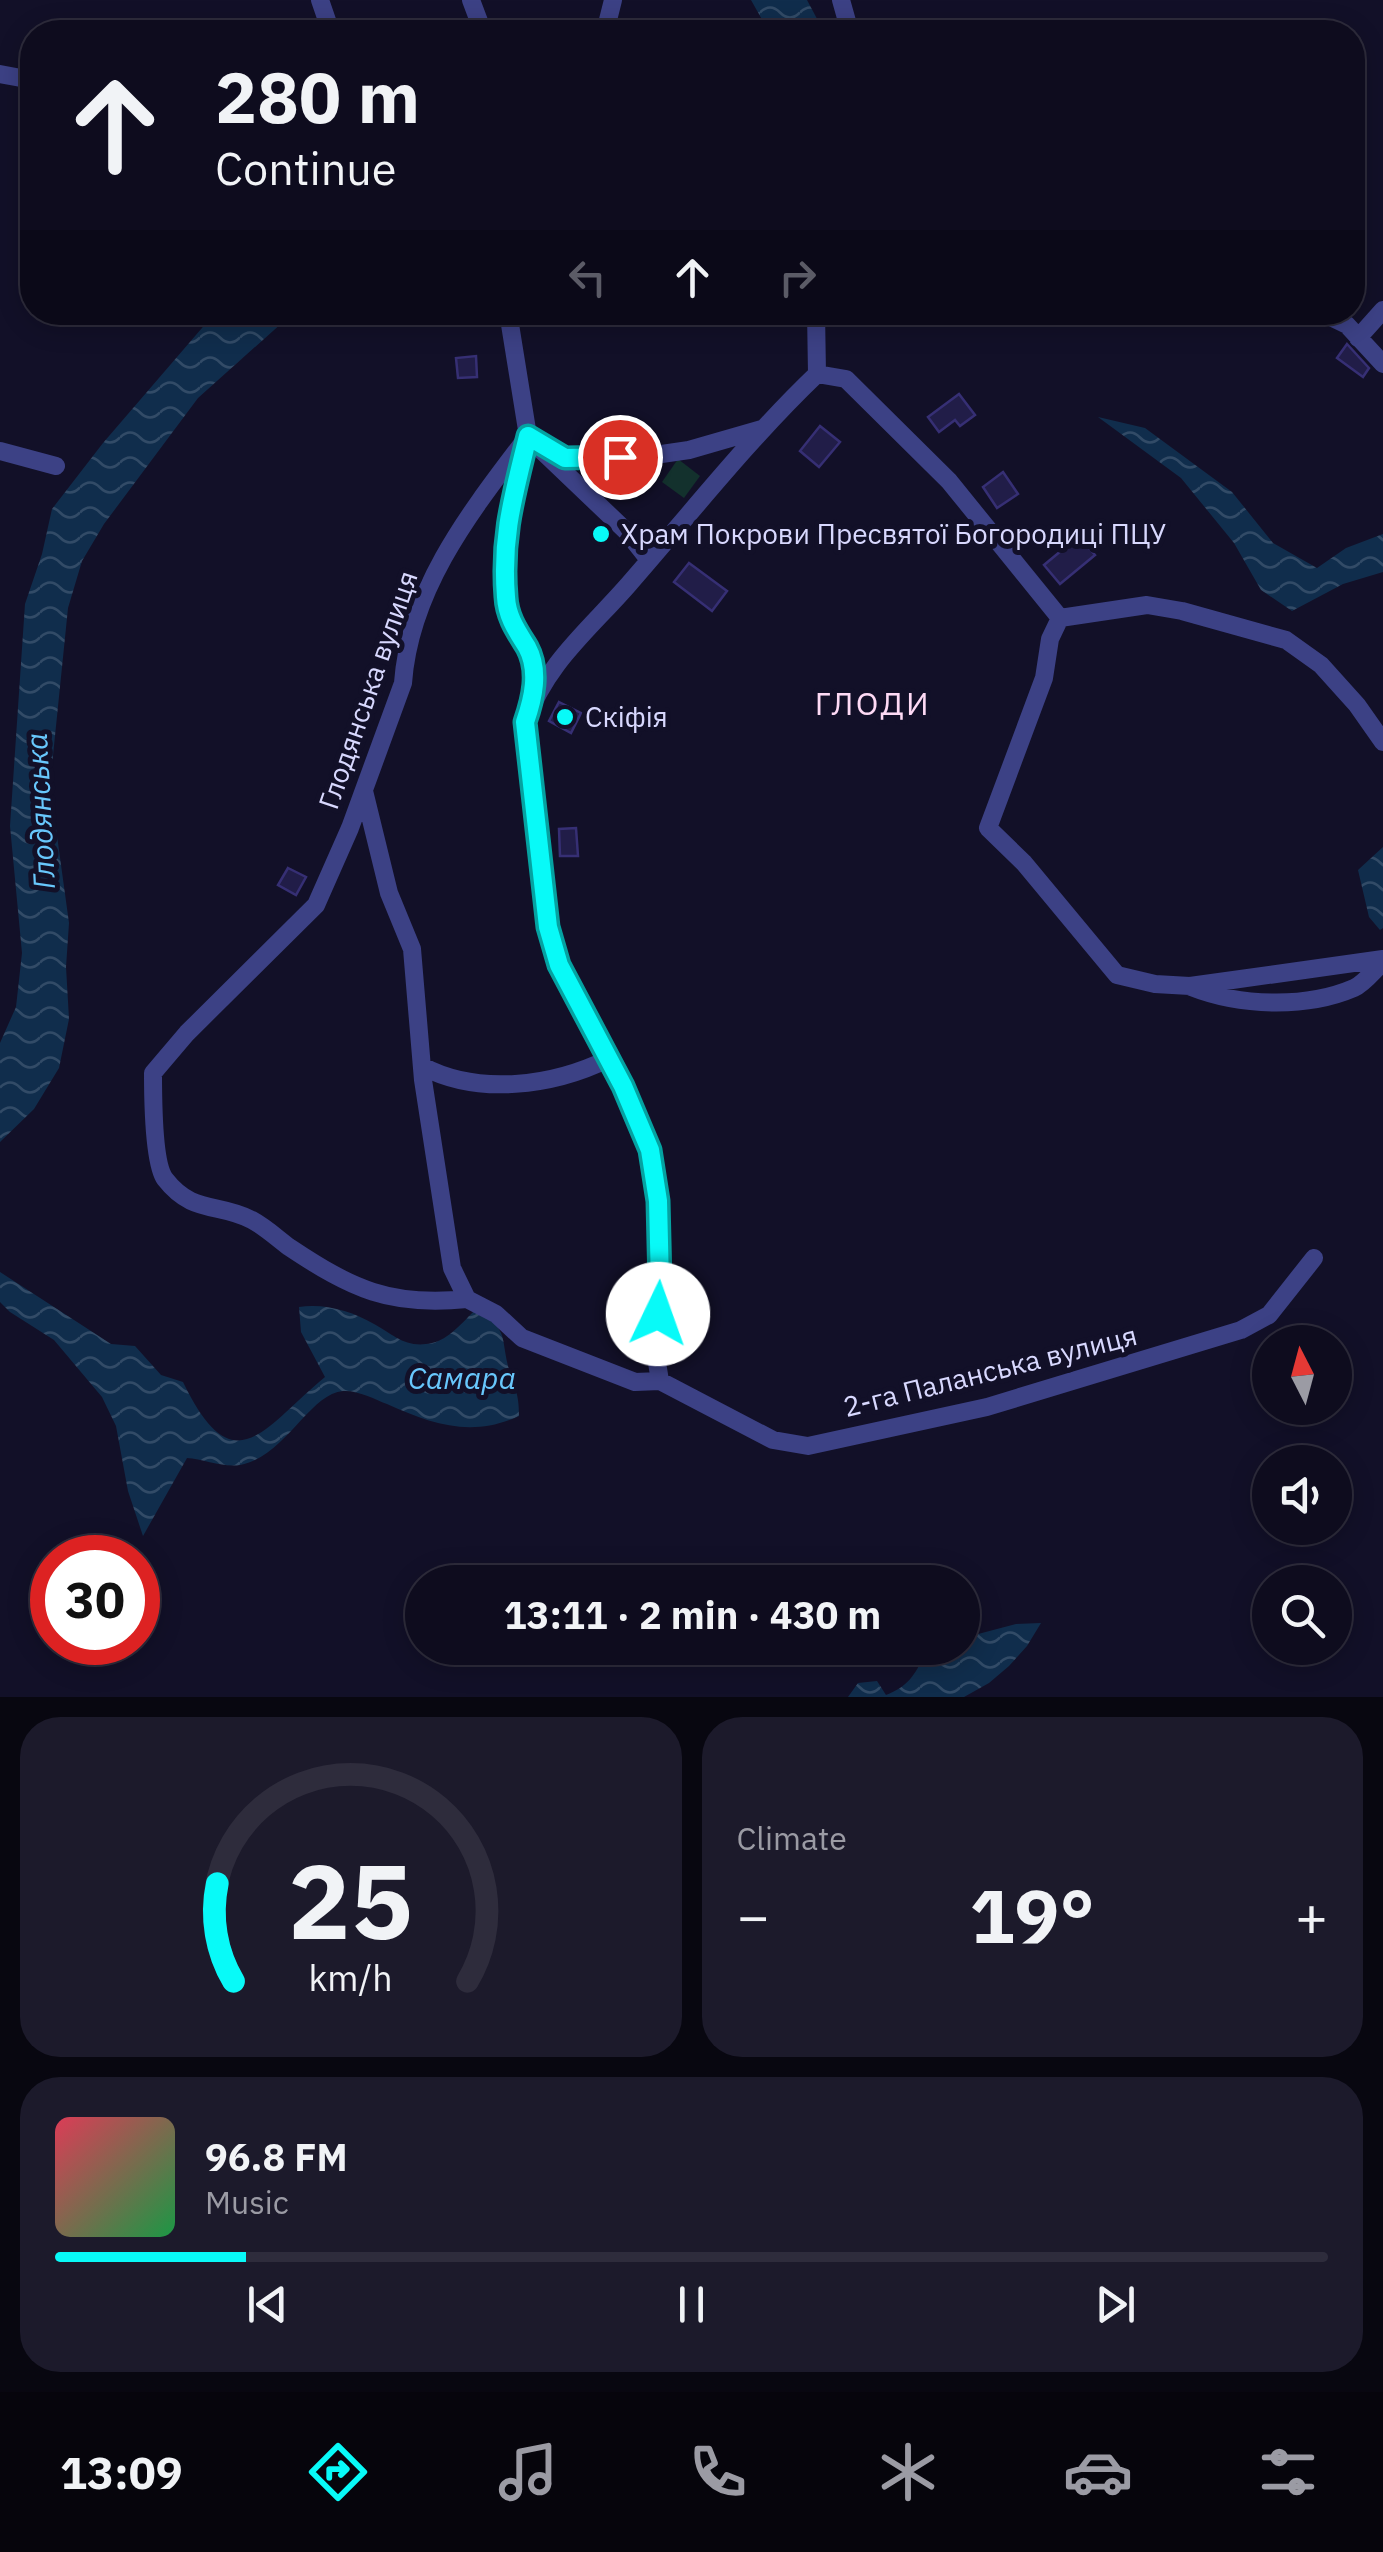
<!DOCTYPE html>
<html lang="en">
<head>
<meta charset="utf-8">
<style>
	:root { --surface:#0e0c1e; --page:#1c1a2b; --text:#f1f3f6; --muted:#9b9ba4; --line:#2e2c3c; --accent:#08faf8 }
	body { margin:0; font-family:"IBM Plex Sans",sans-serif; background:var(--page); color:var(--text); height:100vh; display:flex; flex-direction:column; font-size:38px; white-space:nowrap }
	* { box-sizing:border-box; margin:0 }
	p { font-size:32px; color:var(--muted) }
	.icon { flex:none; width:55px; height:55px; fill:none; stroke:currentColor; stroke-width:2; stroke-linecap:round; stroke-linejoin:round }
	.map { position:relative; height:1697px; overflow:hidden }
	.sheet { display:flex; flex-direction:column; gap:20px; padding:20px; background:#080710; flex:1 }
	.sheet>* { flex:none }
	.hud { position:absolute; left:20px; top:20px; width:1345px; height:305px; border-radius:40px; box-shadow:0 5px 25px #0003,0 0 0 2px var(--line); background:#0e0c1e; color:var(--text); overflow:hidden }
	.needle { width:65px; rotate:354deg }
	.fabs { position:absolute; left:1252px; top:1325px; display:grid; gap:20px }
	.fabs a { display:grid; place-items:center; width:100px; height:100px; border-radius:50%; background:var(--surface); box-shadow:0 5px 25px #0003,0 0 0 2px var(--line); font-size:50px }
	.speed { position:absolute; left:30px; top:1535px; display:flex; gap:20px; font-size:50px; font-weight:700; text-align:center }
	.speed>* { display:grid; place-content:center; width:130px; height:130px; border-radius:50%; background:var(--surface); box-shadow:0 5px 25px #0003,0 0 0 2px var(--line); line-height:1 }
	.speed .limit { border:15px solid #d22; background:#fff; color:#111 }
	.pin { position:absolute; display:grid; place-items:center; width:85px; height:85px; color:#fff; margin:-42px; border:5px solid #fff; border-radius:50%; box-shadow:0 2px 10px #0007 }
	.me { position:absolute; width:110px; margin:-55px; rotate:3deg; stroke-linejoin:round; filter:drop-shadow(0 0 8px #0008) }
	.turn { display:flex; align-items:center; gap:35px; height:210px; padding:0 30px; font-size:45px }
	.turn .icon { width:130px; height:130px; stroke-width:2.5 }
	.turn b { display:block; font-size:70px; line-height:85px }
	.lanes { display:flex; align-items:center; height:95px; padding:0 30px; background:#0003; justify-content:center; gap:50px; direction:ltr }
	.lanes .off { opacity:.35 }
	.big { font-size:75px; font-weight:800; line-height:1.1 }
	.sheet .tile { flex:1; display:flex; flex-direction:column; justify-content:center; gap:15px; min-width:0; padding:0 35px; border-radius:40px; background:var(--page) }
	.sheet .dial { align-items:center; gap:0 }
	.dial svg { height:260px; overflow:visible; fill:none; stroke:var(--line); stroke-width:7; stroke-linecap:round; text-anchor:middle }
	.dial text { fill:var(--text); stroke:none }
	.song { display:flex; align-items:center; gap:30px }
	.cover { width:120px; height:120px; border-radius:15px; background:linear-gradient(135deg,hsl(350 70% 55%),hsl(140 70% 35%)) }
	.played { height:10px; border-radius:5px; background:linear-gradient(90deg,var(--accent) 15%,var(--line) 15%) }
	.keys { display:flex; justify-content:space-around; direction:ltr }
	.heat { display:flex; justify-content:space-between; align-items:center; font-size:55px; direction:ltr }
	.sheet .tiles { flex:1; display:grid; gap:20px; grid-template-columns:1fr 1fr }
	.tile:last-child { grid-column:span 2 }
	.trip { position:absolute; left:405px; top:1565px; width:575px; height:100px; border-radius:50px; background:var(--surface); box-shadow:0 5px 25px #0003,0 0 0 2px var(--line); font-weight:800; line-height:100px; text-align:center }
	.menu { display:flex; height:160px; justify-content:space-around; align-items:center; background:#06050c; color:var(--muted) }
	.menu .icon { width:70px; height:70px }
	.menu .selected { color:var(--accent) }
	.menu b { font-size:45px; color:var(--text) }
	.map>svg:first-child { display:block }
	.park { fill:#13312d }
	.water { fill:url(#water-waves) }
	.building { fill:#211d48; stroke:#362f74; stroke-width:2.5 }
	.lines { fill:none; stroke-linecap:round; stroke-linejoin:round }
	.street { stroke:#3c4185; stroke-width:18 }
	.route-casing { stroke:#05a2a1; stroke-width:25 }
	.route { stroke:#08faf8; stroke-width:18 }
	.poi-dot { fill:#08faf8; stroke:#121028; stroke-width:4 }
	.labels { text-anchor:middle; stroke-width:10; stroke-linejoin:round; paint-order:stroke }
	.poi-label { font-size:28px; fill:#d8d8fe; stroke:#121028; text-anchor:start }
	.street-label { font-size:28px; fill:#d8d8fe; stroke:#121028 }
	.water-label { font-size:30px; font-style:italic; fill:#68c7fc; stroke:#121028 }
	.quarter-label { font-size:32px; letter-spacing:2.5px; fill:#fedaf5; stroke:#121028 }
</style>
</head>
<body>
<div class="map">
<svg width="1383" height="1697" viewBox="0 0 1383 1697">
	<defs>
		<pattern id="water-waves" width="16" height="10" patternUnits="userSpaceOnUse" patternTransform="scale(2.5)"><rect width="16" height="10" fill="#102d4c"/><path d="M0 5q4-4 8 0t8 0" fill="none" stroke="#324b67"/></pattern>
	</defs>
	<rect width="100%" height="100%" fill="#121028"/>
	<path class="park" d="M 678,459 L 700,476 L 684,498 L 662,482 Z"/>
	<path class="water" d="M 751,0 L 807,0 L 824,32 L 769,32 Z
		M 220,313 L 293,313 L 198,398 L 104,524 L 82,561 L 68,608 L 50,785 L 69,923 L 66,967 L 69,1019 L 59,1068 L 34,1109 L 0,1142 L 0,1043 L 16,1007 L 22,953 L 10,826 L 25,604 L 42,554 L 52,509 L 103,443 L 208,321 Z
		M 1098,417 L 1145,428 L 1232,492 L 1273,543 L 1317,568 L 1346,548 L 1383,534 L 1383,572 L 1343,584 L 1292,611 L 1261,590 L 1234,543 L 1181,478 Z
		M 1383,847 L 1383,928 L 1380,930 L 1369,917 L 1358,870 Z
		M 0,1272 L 111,1344 L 135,1346 L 161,1375 L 183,1382 C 234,1488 264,1427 325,1377 L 301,1332 L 299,1307 C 324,1303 352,1311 374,1324 C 394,1335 406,1349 432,1343 C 448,1340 464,1321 475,1310 C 510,1330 500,1336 509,1369 C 515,1390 519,1393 519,1416 C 471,1438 432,1424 387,1404 C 374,1399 358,1390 343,1391 C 309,1394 286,1456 240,1465 C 225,1468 203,1459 187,1458 L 143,1536 L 128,1491 L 116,1426 L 102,1397 L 54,1340 L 10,1312 L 0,1302 Z
		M 1041,1623 L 1027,1646 L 1009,1666 L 989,1683 L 964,1697 L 848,1697 L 858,1683 L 877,1681 L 886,1695 C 907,1687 916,1675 924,1654 L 938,1648 L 962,1648 L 963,1638 L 1016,1624 Z"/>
	<path class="building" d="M 1347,344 L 1369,368 L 1363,377 L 1337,358 Z
		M 476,356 L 477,377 L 458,378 L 456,358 Z
		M 959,394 L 975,415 L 960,426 L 955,420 L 939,432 L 928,417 Z
		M 820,426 L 840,442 L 819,467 L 800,451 Z
		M 1003,472 L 1018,494 L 997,508 L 983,487 Z
		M 1079,536 L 1095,555 L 1060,584 L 1044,565 Z
		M 689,563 L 727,591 L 712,611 L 674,582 Z
		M 559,702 L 581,713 L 571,733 L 549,721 Z
		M 576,828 L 578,856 L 560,856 L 559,829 Z
		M 288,868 L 306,877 L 296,895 L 278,885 Z"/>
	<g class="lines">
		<path class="street" d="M 320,0 L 331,32
			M 471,0 L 483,32
			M 841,0 L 850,32
			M 605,32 L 613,0
			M 0,74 L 32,80
			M 508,312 L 528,436 L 505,530 L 506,602 L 514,629 L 529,651 L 535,693
			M 816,312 L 817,374
			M 1320,312 L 1347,325 L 1383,364
			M 1358,338 L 1383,310
			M 817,374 L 846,379 L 949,481 L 1060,618
			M 528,436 L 565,458 L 648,456 L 689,450 L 762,429
			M 538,447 L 626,531 L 649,560
			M 0,451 L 56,466
			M 1060,618 L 1050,639 L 1044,678 L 988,828 L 1024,863 L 1117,975 L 1155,984 L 1190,986 L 1383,959
			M 1060,618 L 1147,605 L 1182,611 L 1286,640 L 1321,665 L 1357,705 L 1383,742
			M 364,791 L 389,893 L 412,949 L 423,1080 L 452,1268 L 467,1299
			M 1191,987 C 1239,1006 1305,1009 1354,988 C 1365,983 1374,970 1383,962
			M 422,1066 C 478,1096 553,1086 608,1059
			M 467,1299 C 390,1307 352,1289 289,1247 C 277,1238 265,1227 252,1220 C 218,1202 193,1215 165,1179 C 153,1163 153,1095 153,1073 L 187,1033 L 316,905 L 350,828 L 403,683 C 410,587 472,510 528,436
			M 467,1299 L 496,1314 L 522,1338 L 635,1382 L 660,1381 L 773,1440 L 808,1446 L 987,1407 L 1241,1330 L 1269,1315 L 1314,1258
			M 660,1381 L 654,1344 L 661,1283 L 658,1201 L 651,1150 L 623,1086 L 559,965 L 548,927 L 525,723 C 546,663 589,630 629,584 C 691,513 749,439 817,374"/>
	</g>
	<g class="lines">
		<defs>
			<path id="route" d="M 620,457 L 565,458 L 528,436 C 514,494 501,536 506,597 C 507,617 517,631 527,647 C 540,671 533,699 525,722 L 548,927 L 559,965 L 623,1086 L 650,1150 L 658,1201 L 660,1283 L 658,1314"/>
		</defs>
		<use href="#route" class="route-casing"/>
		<use href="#route" class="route"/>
	</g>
	<g class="poi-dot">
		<circle cx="601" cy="534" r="10"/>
		<circle cx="565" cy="717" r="10"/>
	</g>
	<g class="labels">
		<g class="poi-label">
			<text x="621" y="544">Храм Покрови Пресвятої Богородиці ПЦУ</text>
			<text x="585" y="727">Скіфія</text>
		</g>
		<g class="street-label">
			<text transform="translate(368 690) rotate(-71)" y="10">Глодянська вулиця</text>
			<text transform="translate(990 1371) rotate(-14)" y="10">2-га Паланська вулиця</text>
		</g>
		<g class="water-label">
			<text transform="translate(41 811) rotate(-93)" y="10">Глодянська</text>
			<text x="462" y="1389">Самара</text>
		</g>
		<g class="quarter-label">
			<text x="873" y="715">ГЛОДИ</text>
		</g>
	</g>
</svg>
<div class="fabs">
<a><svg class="needle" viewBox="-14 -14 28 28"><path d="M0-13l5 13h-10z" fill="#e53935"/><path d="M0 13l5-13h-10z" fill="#9b9ba4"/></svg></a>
<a><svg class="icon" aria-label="sound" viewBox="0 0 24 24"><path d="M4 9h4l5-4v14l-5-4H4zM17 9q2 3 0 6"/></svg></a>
<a><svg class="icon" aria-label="search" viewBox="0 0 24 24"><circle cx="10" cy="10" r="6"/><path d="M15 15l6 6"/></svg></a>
</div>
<div class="speed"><div class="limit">30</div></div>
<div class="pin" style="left:620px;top:457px;background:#d93025"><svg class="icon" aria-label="arrive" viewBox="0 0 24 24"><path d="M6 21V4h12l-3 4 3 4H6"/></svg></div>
<svg class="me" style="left:658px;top:1314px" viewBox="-20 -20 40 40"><circle r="19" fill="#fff"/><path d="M0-13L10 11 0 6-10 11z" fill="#08faf8"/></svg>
<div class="trip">13:11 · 2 min · 430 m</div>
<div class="hud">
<div class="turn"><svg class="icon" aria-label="ahead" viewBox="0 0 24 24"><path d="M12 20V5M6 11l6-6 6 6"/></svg><div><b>280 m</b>Continue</div></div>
<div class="lanes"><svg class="icon off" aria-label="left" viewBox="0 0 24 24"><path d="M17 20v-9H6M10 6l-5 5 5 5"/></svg><svg class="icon" aria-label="ahead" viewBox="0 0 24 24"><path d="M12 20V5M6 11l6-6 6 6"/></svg><svg class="icon off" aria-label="right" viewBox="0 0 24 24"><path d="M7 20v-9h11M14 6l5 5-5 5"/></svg></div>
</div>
</div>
<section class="sheet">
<div class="tiles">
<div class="tile dial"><svg viewBox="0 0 100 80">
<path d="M14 69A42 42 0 1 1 86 69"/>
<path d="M14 69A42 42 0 0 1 9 39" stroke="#08faf8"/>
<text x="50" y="56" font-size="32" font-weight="700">25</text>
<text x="50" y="72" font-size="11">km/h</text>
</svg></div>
<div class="tile"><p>Climate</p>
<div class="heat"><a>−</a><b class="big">19°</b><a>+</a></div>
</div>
<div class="tile">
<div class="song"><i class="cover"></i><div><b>96.8 FM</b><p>Music</p></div></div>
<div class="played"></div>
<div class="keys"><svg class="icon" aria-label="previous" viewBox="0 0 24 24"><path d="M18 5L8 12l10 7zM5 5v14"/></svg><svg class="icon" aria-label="pause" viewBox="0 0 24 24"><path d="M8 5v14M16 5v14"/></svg><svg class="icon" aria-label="next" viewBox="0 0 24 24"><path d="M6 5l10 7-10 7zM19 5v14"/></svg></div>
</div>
</div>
</section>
<nav class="menu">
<b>13:09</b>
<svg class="icon selected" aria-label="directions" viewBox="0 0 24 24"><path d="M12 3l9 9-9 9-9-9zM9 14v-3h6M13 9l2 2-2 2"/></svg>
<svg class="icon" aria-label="music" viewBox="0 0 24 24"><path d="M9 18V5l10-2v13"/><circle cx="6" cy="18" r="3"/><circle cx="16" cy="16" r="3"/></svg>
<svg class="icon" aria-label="phone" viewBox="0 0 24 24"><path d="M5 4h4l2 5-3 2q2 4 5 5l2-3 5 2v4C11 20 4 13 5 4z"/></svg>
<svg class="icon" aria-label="climate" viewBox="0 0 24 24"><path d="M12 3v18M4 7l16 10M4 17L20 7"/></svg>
<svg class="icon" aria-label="car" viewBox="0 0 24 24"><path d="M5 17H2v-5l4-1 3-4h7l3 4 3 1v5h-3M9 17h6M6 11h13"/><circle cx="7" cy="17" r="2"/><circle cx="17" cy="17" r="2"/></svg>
<svg class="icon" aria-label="filters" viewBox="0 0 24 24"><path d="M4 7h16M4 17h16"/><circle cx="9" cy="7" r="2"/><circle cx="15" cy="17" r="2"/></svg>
</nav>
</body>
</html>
